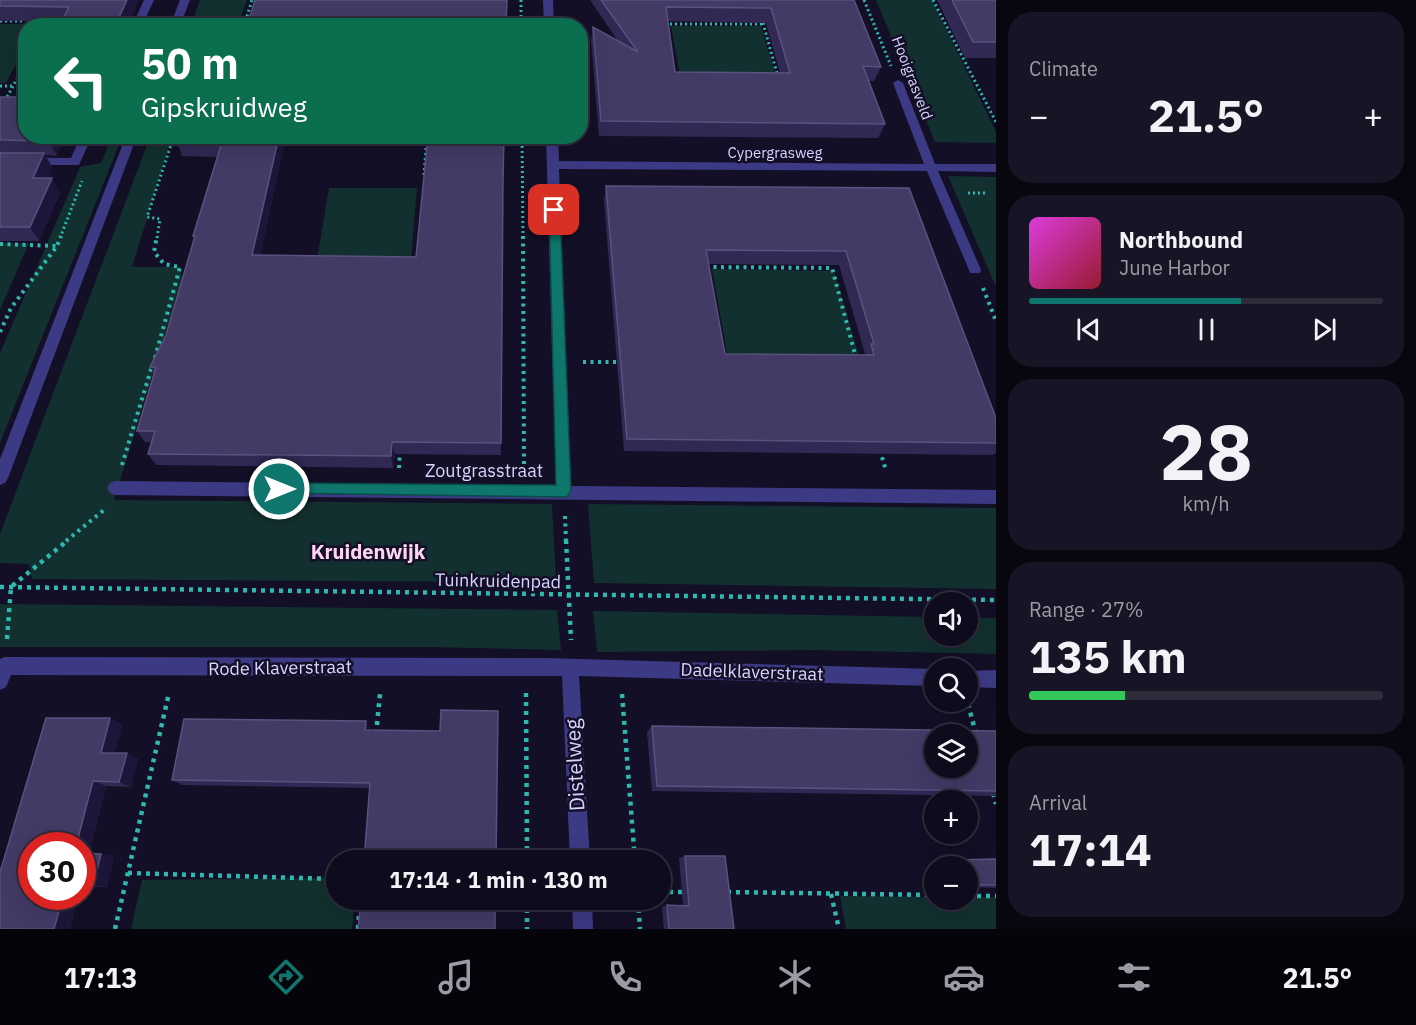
<!DOCTYPE html>
<html lang="en">
<head>
<meta charset="utf-8">
<style>
	:root { --surface:#0e0b1c; --page:#171425; --text:#f1f3f6; --muted:#9b9ba3; --line:#2e2b3b; --accent:#0f766e }
	body { margin:0; font-family:"IBM Plex Sans",sans-serif; background:var(--page); color:var(--text); height:100vh; display:flex; flex-direction:column; font-size:22px; white-space:nowrap }
	* { box-sizing:border-box; margin:0 }
	p { font-size:20px; color:var(--muted) }
	.icon { flex:none; width:33px; height:33px; fill:none; stroke:currentColor; stroke-width:2; stroke-linecap:round; stroke-linejoin:round }
	.map { position:relative; flex:1; overflow:hidden }
	.panel { display:flex; flex-direction:column; gap:12px; padding:12px; background:#08060f; width:420px }
	.panel>* { flex:none }
	.hud { position:absolute; left:18px; top:18px; width:570px; height:126px; border-radius:24px; box-shadow:0 6px 24px #0002,0 0 0 2px var(--line); background:#0b6e4f; color:#fff; overflow:hidden }
	.tools { position:absolute; left:924px; top:592px; display:grid; gap:12px }
	.tools a { display:grid; place-items:center; width:54px; height:54px; border-radius:50%; background:var(--surface); box-shadow:0 6px 24px #0002,0 0 0 2px var(--line); font-size:30px }
	.speed { position:absolute; left:18px; top:832px; display:flex; gap:12px; font-size:30px; font-weight:700; text-align:center }
	.speed>* { display:grid; place-content:center; width:78px; height:78px; border-radius:50%; background:var(--surface); box-shadow:0 6px 24px #0002,0 0 0 2px var(--line); line-height:1 }
	.speed .limit { border:9px solid #d22; background:#fff; color:#111 }
	.pin { position:absolute; display:grid; place-items:center; width:51px; height:51px; color:#fff; margin:-26px; border-radius:12px; box-shadow:0 3px 9px #0006 }
	.me { position:absolute; width:66px; margin:-33px; rotate:90deg; stroke-linejoin:round; filter:drop-shadow(0 0 4px #0008) }
	.turn { display:flex; align-items:center; gap:21px; height:126px; padding:0 24px; font-size:27px }
	.turn .icon { width:78px; height:78px; stroke-width:2.5 }
	.turn b { display:block; font-size:42px; line-height:51px }
	.big { font-size:45px; font-weight:700; line-height:1.1 }
	.panel .tile { flex:1; display:flex; flex-direction:column; justify-content:center; gap:9px; min-width:0; padding:0 21px; border-radius:24px; background:var(--page) }
	.panel .dial { align-items:center; gap:0 }
	.dial b { font-size:78px; line-height:1 }
	.song { display:flex; align-items:center; gap:18px }
	.cover { width:72px; height:72px; border-radius:9px; background:linear-gradient(135deg,hsl(300 70% 55%),hsl(350 70% 35%)) }
	.played { height:6px; border-radius:3px; background:linear-gradient(90deg,var(--accent) 60%,var(--line) 60%) }
	.keys { display:flex; justify-content:space-around; direction:ltr }
	.heat { display:flex; justify-content:space-between; align-items:center; font-size:33px; direction:ltr }
	.charge { height:9px; border-radius:4px; background:linear-gradient(90deg,#34c759 27%,var(--line) 0) }
	.trip { position:absolute; left:326px; top:850px; width:345px; height:60px; border-radius:30px; background:var(--surface); box-shadow:0 6px 24px #0002,0 0 0 2px var(--line); font-weight:700; line-height:60px; text-align:center }
	.tab-bar { display:flex; height:96px; justify-content:space-around; align-items:center; background:#06040b; color:var(--muted) }
	.tab-bar .icon { width:42px; height:42px }
	.tab-bar .on { color:var(--accent) }
	.tab-bar b { font-size:27px; color:var(--text) }
	main { display:flex; flex:1; min-height:0 }
	.map>svg:first-child { display:block }
	.green { fill:#12302f }
	.lines { fill:none; stroke-linecap:round; stroke-linejoin:round }
	.path-far2 { stroke:#2fb8b0; stroke-width:3; stroke-dasharray:2 3; stroke-linecap:butt }
	.path-far1 { stroke:#2fb8b0; stroke-width:4; stroke-dasharray:3 4.5; stroke-linecap:butt }
	.path { stroke:#2fb8b0; stroke-width:4.5; stroke-dasharray:4 5; stroke-linecap:butt }
	.lane { fill:#3d3a85; fill-rule:evenodd }
	.street { fill:#3d3a85; fill-rule:evenodd }
	.wall { fill:#312854; fill-rule:evenodd }
	.shaded-wall { fill:#1d163a }
	.building { fill:#433a66; stroke:#5a527e; stroke-width:1.5; fill-rule:evenodd }
	.route { fill:#0f766e; stroke:#0a4d48; stroke-width:1.5 }
	.labels { text-anchor:middle; stroke-width:5; stroke-linejoin:round; paint-order:stroke }
	.far-street-label { font-size:15px; fill:#d9d4ff; stroke:#130f26 }
	.street-label { font-size:18px; fill:#d9d4ff; stroke:#130f26 }
	.neighbourhood-label { font-size:20px; font-weight:bold; fill:#ffd6f0; stroke:#130f26 }
	.near-street-label { font-size:21px; fill:#d9d4ff; stroke:#130f26 }
</style>
</head>
<body>
<main>
<div class="map">
<svg width="996" height="929" viewBox="0 0 996 929">
	<rect width="100%" height="100%" fill="#130f26"/>
	<path class="green" d="M 200,0 L 247,0 L 238,25 L 191,25 Z
		M 876,0 L 932,0 L 996,132 L 996,143 L 935,142 Z
		M 0,24 L 38,24 L 26,26 L 25,48 L 6,83 L 0,83 Z
		M 671,26 L 761,26 L 777,80 L 681,81 Z
		M 112,137 L 122,137 L 0,443 L 0,353 L 80,167 L 101,163 Z
		M 150,137 L 172,137 L 132,267 L 180,267 L 182,278 L 114,500 L 552,504 L 556,580 L 487,582 L 32,579 L 29,564 L 0,563 L 0,534 Z
		M 337,137 L 337,136 L 424,137 L 423,143 L 336,143 Z
		M 948,176 L 996,177 L 996,287 Z
		M 329,188 L 417,188 L 411,260 L 317,260 Z
		M 0,243 L 29,243 L 0,310 Z
		M 712,269 L 834,271 L 861,363 L 728,359 Z
		M 588,504 L 996,508 L 996,589 L 594,583 Z
		M 0,604 L 557,610 L 561,650 L 429,647 L 0,647 Z
		M 593,611 L 934,617 L 934,636 L 968,636 L 968,618 L 996,618 L 996,654 L 812,650 L 597,652 Z
		M 336,878 L 336,900 L 355,900 L 352,929 L 131,929 L 142,880 Z
		M 840,896 L 934,897 L 934,900 L 996,897 L 996,929 L 846,929 Z"/>
	<g class="lines">
		<path class="path-far2" d="M 521,0 L 521,26
			M 864,0 L 891,66
			M 933,0 L 996,122
			M 0,21 L 23,21
			M 763,23 L 778,77
			M 665,24 L 763,24
			M 244,26 L 252,0
			M 0,86 L 13,86
			M 0,110 L 26,62
			M 522,136 L 523,238
			M 424,175 L 427,136
			M 968,193 L 987,193
			M 60,238 L 82,181
			M 157,238 L 160,219 L 147,217 L 174,136"/>
		<path class="path-far1" d="M 523,236 L 524,469
			M 0,244 L 56,246
			M 708,269 L 708,267 L 832,268 L 856,358
			M 983,288 L 996,321
			M 0,332 L 11,308 L 57,246 L 61,236
			M 155,358 L 180,267 L 164,264 L 154,252 L 157,236
			M 583,362 L 621,362
			M 880,450 L 886,471
			M 122,465 L 152,366
			M 399,468 L 400,451
			M 565,516 L 566,541
			M 66,541 L 104,510"/>
		<path class="path" d="M 566,540 L 571,640
			M 0,587 L 996,600
			M 7,639 L 11,587 L 68,540
			M 526,693 L 527,861
			M 622,694 L 635,861
			M 968,704 L 976,734
			M 376,734 L 380,694
			M 993,793 L 996,804
			M 364,861 L 365,852
			M 128,873 L 336,879
			M 660,892 L 686,892
			M 727,892 L 934,895
			M 831,894 L 839,929
			M 968,896 L 996,896
			M 527,900 L 527,929
			M 638,900 L 640,929
			M 115,929 L 169,693
			M 358,929 L 360,900"/>
		<path class="lane" d="M 180,0 L 190,0 L 180,26 L 170,26 Z
			M 126,136 L 137,136 L 8,478 L 5,483 L 0,485 L 0,459 Z"/>
		<path class="street" d="M 144,0 L 154,0 L 142,26 L 132,26 Z
			M 543,0 L 553,0 L 554,26 L 544,26 Z
			M 898,80 L 903,83 L 935,164 L 996,164 L 996,172 L 938,171 L 981,270 L 980,273 L 970,273 L 969,270 L 927,171 L 559,169 L 571,486 L 996,490 L 996,504 L 115,495 L 110,493 L 107,488 L 110,483 L 115,481 L 556,486 L 546,136 L 558,136 L 559,161 L 924,164 L 893,83 Z
			M 81,136 L 92,136 L 79,165 L 0,165 L 0,157 L 71,158 Z
			M 5,657 L 545,658 L 934,669 L 934,686 L 579,676 L 590,861 L 570,861 L 562,676 L 11,675 L 6,687 L 0,690 L 0,659 Z
			M 996,670 L 996,688 L 968,687 L 968,671 Z
			M 572,900 L 592,900 L 593,929 L 573,929 Z"/>
	</g>
	<path class="wall" d="M 0,0 L 139,0 L 128,26 L 61,21 L 0,21 Z
		M 590,0 L 854,0 L 881,67 L 874,81 L 869,81 L 885,124 L 878,138 L 599,136 L 591,41 L 593,27 L 618,41 ZM 668,21 L 766,23 L 780,73 L 675,72 Z
		M 937,0 L 996,0 L 996,58 L 965,58 Z
		M 0,97 L 21,97 L 26,136 L 78,136 L 77,139 L 64,139 L 57,156 L 45,155 L 52,167 L 48,178 L 60,193 L 39,241 L 0,241 Z
		M 178,136 L 286,136 L 260,255 L 416,257 L 502,193 L 501,455 L 395,454 L 393,468 L 156,465 L 148,454 L 151,442 L 145,442 L 137,431 L 154,374 L 150,367 L 166,335 L 194,239 L 193,236 L 217,157 L 182,156 L 177,141 Z
		M 606,186 L 909,188 L 996,418 L 996,453 L 993,455 L 624,451 L 604,200 ZM 709,264 L 839,265 L 865,354 L 864,355 L 725,354 Z
		M 498,711 L 369,788 L 182,785 L 172,780 L 370,728 L 370,730 L 440,731 Z
		M 46,718 L 110,718 L 122,725 L 114,753 L 127,753 L 138,759 L 131,787 L 106,786 L 89,853 L 101,854 L 114,856 L 107,887 L 82,887 L 82,846 L 32,846 L 32,897 L 78,897 L 70,929 L 0,929 L 0,872 Z
		M 652,726 L 996,731 L 996,796 L 652,791 L 647,732 Z
		M 685,856 L 734,929 L 664,929 L 662,907 L 667,905 L 683,906 L 679,858 Z
		M 996,859 L 996,888 L 968,887 L 968,867 L 936,867 L 936,862 L 951,860 Z"/>
	<path class="shaded-wall" d="M 127,0 L 139,0 L 128,26 L 115,26 Z
		M 51,136 L 62,136 L 64,139 L 57,156 L 49,141 Z
		M 279,136 L 286,136 L 257,269 L 252,255 Z
		M 44,153 L 52,167 L 42,193 L 33,178 Z
		M 52,178 L 60,193 L 39,241 L 30,227 Z
		M 392,442 L 395,454 L 393,468 L 391,456 Z
		M 110,718 L 122,725 L 113,758 L 101,753 Z
		M 366,721 L 370,728 L 369,736 L 365,730 Z
		M 127,753 L 138,759 L 131,787 L 119,782 Z
		M 93,781 L 106,786 L 88,856 L 82,855 L 82,846 L 76,846 Z
		M 101,854 L 114,856 L 107,887 L 93,886 Z
		M 63,897 L 78,897 L 70,929 L 54,929 Z"/>
	<path class="building" d="M 0,0 L 127,0 L 115,26 L 59,26 L 69,7 L 0,6 Z
		M 255,0 L 507,0 L 506,26 L 247,26 Z
		M 601,0 L 854,0 L 881,67 L 863,66 L 885,124 L 601,121 L 593,27 L 638,52 ZM 666,7 L 771,8 L 790,73 L 675,72 Z
		M 952,0 L 996,0 L 996,42 L 973,42 Z
		M 26,88 L 26,136 L 51,136 L 49,141 L 0,140 L 0,97 L 21,97 Z
		M 178,136 L 279,136 L 252,255 L 416,257 L 428,136 L 504,136 L 503,180 L 501,443 L 392,442 L 391,456 L 148,454 L 155,431 L 137,431 L 156,367 L 150,367 L 166,335 L 195,236 L 193,236 L 222,142 L 177,141 Z
		M 0,153 L 44,153 L 33,178 L 52,178 L 30,227 L 0,227 Z
		M 606,186 L 909,188 L 996,418 L 996,443 L 627,439 ZM 706,250 L 846,251 L 874,344 L 871,344 L 874,355 L 725,354 Z
		M 441,710 L 498,711 L 496,861 L 364,861 L 370,783 L 172,780 L 184,719 L 366,721 L 365,730 L 440,731 Z
		M 46,718 L 110,718 L 101,753 L 127,753 L 119,782 L 93,781 L 76,846 L 32,846 L 32,897 L 63,897 L 54,929 L 0,929 L 0,872 Z
		M 652,726 L 996,731 L 996,791 L 657,786 ZM 934,735 L 968,735 L 968,768 L 934,768 Z
		M 82,853 L 101,854 L 93,886 L 82,886 Z
		M 685,856 L 725,856 L 734,929 L 669,929 L 667,905 L 689,906 Z
		M 996,859 L 996,885 L 968,885 L 968,867 L 951,867 L 951,860 Z
		M 361,900 L 495,900 L 495,929 L 358,929 Z"/>
	<path class="route" d="M 554,207 L 560,210 L 571,491 L 568,496 L 564,497 L 275,493 L 272,489 L 275,485 L 279,483 L 556,485 L 549,210 Z"/>
	<g class="labels">
		<g class="far-street-label">
			<text transform="translate(912 78) rotate(69)" y="5">Hooigrasveld</text>
			<text x="775" y="158">Cypergrasweg</text>
		</g>
		<g class="street-label">
			<text x="484" y="477">Zoutgrasstraat</text>
			<text transform="translate(498 581) rotate(1)" y="6">Tuinkruidenpad</text>
			<text transform="translate(280 668) rotate(-1)" y="6">Rode Klaverstraat</text>
			<text transform="translate(752 672) rotate(2)" y="6">Dadelklaverstraat</text>
		</g>
		<g class="neighbourhood-label">
			<text x="368" y="559">Kruidenwijk</text>
		</g>
		<g class="near-street-label">
			<text transform="translate(575 765) rotate(-93)" y="7">Distelweg</text>
		</g>
	</g>
</svg>
<div class="tools">
<a><svg class="icon" aria-label="sound" viewBox="0 0 24 24"><path d="M4 9h4l5-4v14l-5-4H4zM17 9q2 3 0 6"/></svg></a>
<a><svg class="icon" aria-label="search" viewBox="0 0 24 24"><circle cx="10" cy="10" r="6"/><path d="M15 15l6 6"/></svg></a>
<a><svg class="icon" aria-label="layers" viewBox="0 0 24 24"><path d="M12 4l9 5-9 5-9-5zM3 14l9 5 9-5"/></svg></a>
<a>+</a>
<a>−</a>
</div>
<div class="speed"><div class="limit">30</div></div>
<div class="pin" style="left:554px;top:210px;background:#d93025"><svg class="icon" aria-label="arrive" viewBox="0 0 24 24"><path d="M6 21V4h12l-3 4 3 4H6"/></svg></div>
<svg class="me" style="left:279px;top:489px" viewBox="-20 -20 40 40"><circle r="17" fill="#0f766e" stroke="#fff" stroke-width="3"/><path d="M0-11L8 9 0 5-8 9z" fill="#fff"/></svg>
<div class="trip">17:14 · 1 min · 130 m</div>
<div class="hud">
<div class="turn"><svg class="icon" aria-label="left" viewBox="0 0 24 24"><path d="M17 20v-9H6M10 6l-5 5 5 5"/></svg><div><b>50 m</b>Gipskruidweg</div></div>
</div>
</div>
<section class="panel">
<div class="tile"><p>Climate</p>
<div class="heat"><a>−</a><b class="big">21.5°</b><a>+</a></div>
</div>
<div class="tile">
<div class="song"><i class="cover"></i><div><b>Northbound</b><p>June Harbor</p></div></div>
<div class="played"></div>
<div class="keys"><svg class="icon" aria-label="previous" viewBox="0 0 24 24"><path d="M18 5L8 12l10 7zM5 5v14"/></svg><svg class="icon" aria-label="pause" viewBox="0 0 24 24"><path d="M8 5v14M16 5v14"/></svg><svg class="icon" aria-label="next" viewBox="0 0 24 24"><path d="M6 5l10 7-10 7zM19 5v14"/></svg></div>
</div>
<div class="tile dial"><b>28</b><p>km/h</p></div>
<div class="tile"><p>Range · 27%</p><b class="big">135 km</b><div class="charge"></div></div>
<div class="tile"><p>Arrival</p><b class="big">17:14</b></div>
</section>
</main>
<nav class="tab-bar">
<b>17:13</b>
<svg class="icon on" aria-label="directions" viewBox="0 0 24 24"><path d="M12 3l9 9-9 9-9-9zM9 14v-3h6M13 9l2 2-2 2"/></svg>
<svg class="icon" aria-label="music" viewBox="0 0 24 24"><path d="M9 18V5l10-2v13"/><circle cx="6" cy="18" r="3"/><circle cx="16" cy="16" r="3"/></svg>
<svg class="icon" aria-label="phone" viewBox="0 0 24 24"><path d="M5 4h4l2 5-3 2q2 4 5 5l2-3 5 2v4C11 20 4 13 5 4z"/></svg>
<svg class="icon" aria-label="climate" viewBox="0 0 24 24"><path d="M12 3v18M4 7l16 10M4 17L20 7"/></svg>
<svg class="icon" aria-label="car" viewBox="0 0 24 24"><path d="M5 17H2v-5l4-1 3-4h7l3 4 3 1v5h-3M9 17h6M6 11h13"/><circle cx="7" cy="17" r="2"/><circle cx="17" cy="17" r="2"/></svg>
<svg class="icon" aria-label="filters" viewBox="0 0 24 24"><path d="M4 7h16M4 17h16"/><circle cx="9" cy="7" r="2"/><circle cx="15" cy="17" r="2"/></svg>
<b>21.5°</b>
</nav>
</body>
</html>
